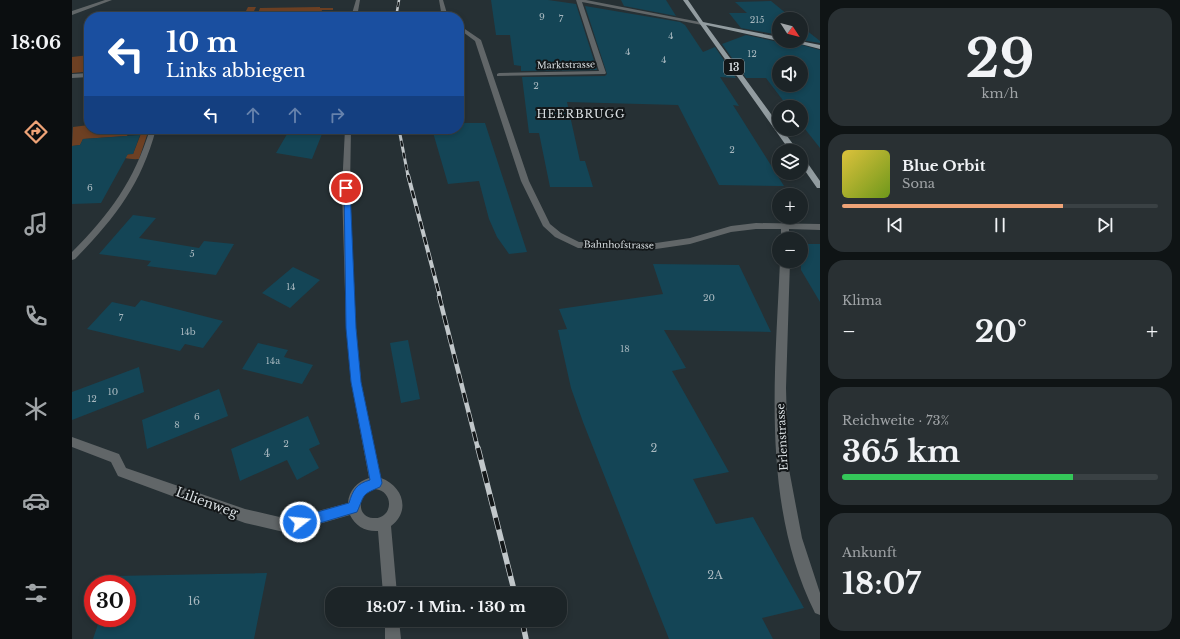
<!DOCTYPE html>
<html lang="de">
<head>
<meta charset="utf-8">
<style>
	:root { --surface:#1c2427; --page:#293033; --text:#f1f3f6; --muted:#a0a4a7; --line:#3a4144; --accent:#efa377 }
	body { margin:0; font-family:"Libre Baskerville",serif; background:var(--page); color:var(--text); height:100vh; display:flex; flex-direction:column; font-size:15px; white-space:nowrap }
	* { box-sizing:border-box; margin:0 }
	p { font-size:13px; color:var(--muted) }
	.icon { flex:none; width:22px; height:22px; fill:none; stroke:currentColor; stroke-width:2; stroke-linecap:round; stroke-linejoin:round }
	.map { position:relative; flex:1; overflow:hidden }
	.side { display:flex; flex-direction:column; gap:8px; padding:8px; background:#0f1415; width:360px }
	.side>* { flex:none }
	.guide { position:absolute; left:12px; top:12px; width:380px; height:122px; border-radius:16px; box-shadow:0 2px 6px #0003,0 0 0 1px var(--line); background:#1a4fa0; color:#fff; overflow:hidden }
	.needle { width:26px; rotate:126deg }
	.fabs { position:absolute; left:700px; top:12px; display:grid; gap:8px }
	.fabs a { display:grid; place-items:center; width:36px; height:36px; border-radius:50%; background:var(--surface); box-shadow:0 2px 6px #0003,0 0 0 1px var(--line); font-size:20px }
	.speed { position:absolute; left:12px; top:575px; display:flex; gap:8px; font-size:20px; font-weight:700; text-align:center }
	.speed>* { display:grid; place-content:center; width:52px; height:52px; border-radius:50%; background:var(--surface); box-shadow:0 2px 6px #0003,0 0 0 1px var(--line); line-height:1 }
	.speed .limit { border:6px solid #d22; background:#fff; color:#111 }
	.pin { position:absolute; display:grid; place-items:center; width:34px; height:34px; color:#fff; margin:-17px; border:2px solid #fff; border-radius:50%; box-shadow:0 1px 4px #0007 }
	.me { position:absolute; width:44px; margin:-22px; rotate:74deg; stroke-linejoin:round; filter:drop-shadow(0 0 3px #0008) }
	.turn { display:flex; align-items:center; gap:14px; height:84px; padding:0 16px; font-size:18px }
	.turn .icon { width:52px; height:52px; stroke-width:2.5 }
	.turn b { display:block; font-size:28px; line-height:34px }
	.lanes { display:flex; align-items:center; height:38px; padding:0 16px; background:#0003; justify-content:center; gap:20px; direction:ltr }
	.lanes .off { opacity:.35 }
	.big { font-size:30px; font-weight:700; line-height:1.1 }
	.side .widget { flex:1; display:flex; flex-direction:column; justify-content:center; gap:6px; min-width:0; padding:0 14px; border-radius:16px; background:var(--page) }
	.side .dial { align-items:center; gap:0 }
	.dial b { font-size:52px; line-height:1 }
	.song { display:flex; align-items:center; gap:12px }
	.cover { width:48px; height:48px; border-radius:6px; background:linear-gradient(135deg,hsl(50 70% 55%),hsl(80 70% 35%)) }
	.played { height:4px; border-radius:2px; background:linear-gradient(90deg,var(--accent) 70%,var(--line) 70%) }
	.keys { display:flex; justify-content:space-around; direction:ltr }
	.heat { display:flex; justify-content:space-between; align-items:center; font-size:22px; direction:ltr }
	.charge { height:6px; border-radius:3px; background:linear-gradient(90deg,#34c759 73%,var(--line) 0) }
	.trip { position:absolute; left:253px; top:587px; width:242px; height:40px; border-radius:16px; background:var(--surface); box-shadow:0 2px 6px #0003,0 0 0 1px var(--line); font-weight:700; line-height:40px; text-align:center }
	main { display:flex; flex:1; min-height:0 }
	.menu { display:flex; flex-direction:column; width:72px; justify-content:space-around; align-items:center; background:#0b0e10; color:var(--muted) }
	.menu .icon { width:28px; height:28px }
	.menu .selected { color:var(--accent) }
	.menu b { font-size:18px; color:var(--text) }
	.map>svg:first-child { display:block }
	.green { fill:#6d4023 }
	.building { fill:#144556; fill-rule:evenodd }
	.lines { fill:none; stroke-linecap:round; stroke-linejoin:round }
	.minor { fill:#616668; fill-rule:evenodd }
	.major { fill:#929ca0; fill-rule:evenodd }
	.rail-far4-casing { stroke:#c1c7ca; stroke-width:2.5 }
	.rail-far3-casing { stroke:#c1c7ca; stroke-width:3 }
	.rail-far2-casing { stroke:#c1c7ca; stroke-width:4 }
	.rail-far1-casing { stroke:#c1c7ca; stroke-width:4.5 }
	.rail-casing { stroke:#c1c7ca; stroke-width:5.5 }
	.rail-far4 { stroke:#131719; stroke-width:1.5; stroke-dasharray:5; stroke-linecap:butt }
	.rail-far3 { stroke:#131719; stroke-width:2; stroke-dasharray:6; stroke-linecap:butt }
	.rail-far2 { stroke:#131719; stroke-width:2.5; stroke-dasharray:8; stroke-linecap:butt }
	.rail-far1 { stroke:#131719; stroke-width:3; stroke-dasharray:10; stroke-linecap:butt }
	.rail { stroke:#131719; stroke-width:4; stroke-dasharray:12; stroke-linecap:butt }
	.route { fill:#1a73e8; stroke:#114b97 }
	.labels { text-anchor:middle; stroke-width:4; stroke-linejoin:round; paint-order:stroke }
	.number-label { font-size:9px; fill:#a8b8bf }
	.far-street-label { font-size:9px; fill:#d9dfe2; stroke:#131719 }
	.shield { fill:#131719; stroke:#9ea3a6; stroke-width:1 }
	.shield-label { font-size:10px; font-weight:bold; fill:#d9dfe2 }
	.far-quarter-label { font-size:11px; letter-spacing:1px; fill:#d9dfe2; stroke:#131719 }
	.street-label { font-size:11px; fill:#d9dfe2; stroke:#131719 }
	.near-number-label { font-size:11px; fill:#a8b8bf }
	.near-street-label { font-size:13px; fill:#d9dfe2; stroke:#131719 }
</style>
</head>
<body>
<main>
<nav class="menu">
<b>18:06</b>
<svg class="icon selected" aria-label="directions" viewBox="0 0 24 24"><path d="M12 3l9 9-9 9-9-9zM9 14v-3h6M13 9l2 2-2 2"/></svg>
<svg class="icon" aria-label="music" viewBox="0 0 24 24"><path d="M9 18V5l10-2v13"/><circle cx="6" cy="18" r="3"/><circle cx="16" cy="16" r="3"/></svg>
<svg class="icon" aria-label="phone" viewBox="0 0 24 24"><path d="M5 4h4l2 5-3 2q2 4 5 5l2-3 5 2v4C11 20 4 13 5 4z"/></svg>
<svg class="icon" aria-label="climate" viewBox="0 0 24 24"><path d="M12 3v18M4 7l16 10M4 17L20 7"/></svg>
<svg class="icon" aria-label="car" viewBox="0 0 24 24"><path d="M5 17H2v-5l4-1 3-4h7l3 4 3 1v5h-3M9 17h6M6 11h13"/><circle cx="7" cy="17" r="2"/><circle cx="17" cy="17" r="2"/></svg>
<svg class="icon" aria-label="filters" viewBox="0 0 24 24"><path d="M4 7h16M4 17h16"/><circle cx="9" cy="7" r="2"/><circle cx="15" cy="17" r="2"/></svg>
</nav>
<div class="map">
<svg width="748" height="639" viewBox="0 0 748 639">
	<rect width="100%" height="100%" fill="#263034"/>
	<path class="green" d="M 176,7 L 184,7 L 180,15 L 157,17 L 159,13 L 149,13 L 148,15 L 122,16 L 121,17 L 91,17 L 95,12 L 174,11 Z
		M 248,7 L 248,8 L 261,8 L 261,10 L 250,10 L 249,13 L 245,13 L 244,17 L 249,17 L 168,17 L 185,16 L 188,8 Z
		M 17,55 L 17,60 L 12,72 L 0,73 L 0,57 Z
		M 17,125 L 17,129 L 77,129 L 67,159 C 57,160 49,156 38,156 L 61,154 L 70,131 L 57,132 L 55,136 L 11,139 L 8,145 L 0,146 L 1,127 Z"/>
	<path class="building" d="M 419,0 L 476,0 L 504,4 L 525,70 L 449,71 L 449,66 L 442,65 L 438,35 L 424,35 Z
		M 549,0 L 594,0 L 604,16 L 552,6 Z
		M 699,1 L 721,19 L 707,19 L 707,35 L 669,28 L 657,13 L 675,13 L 663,2 Z
		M 513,6 L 608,22 L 613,25 L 631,52 L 643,47 L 664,78 L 648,77 L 667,106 L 661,105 L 712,186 L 647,185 L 606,105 L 495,102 L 508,161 L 513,161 L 521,187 L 478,187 L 467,133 L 457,133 L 450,77 L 533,76 L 535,74 Z
		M 729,26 L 748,41 L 748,43 L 729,40 Z
		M 674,35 L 707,42 L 716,41 L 748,50 L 748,148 L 729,124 L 729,107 L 716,107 L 694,78 L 674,78 L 650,44 ZM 707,63 L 729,63 L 729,85 L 707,85 Z
		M 387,123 L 413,123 L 455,252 L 437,254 L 425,237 L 417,219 L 407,181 L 376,184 L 360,129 L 387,129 Z
		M 218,129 L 252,129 L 240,159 L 204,153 Z
		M 68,135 L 61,154 L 56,154 L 29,203 L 0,204 L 0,146 L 8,145 L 11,139 Z
		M 61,215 L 84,218 L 67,238 L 127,248 L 132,241 L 162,244 L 144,275 L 75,266 L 79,261 L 27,254 Z
		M 729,244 L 748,244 L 748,302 L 729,270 Z
		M 581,264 L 667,265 L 699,332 L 592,330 L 614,368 L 600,371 L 657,472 L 621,479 L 644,524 L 681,517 L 732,608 L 690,618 L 701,639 L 597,639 L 511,422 L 499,388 L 486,330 L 495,329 L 487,309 L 591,294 Z
		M 221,267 L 248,280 L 218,308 L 190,293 Z
		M 69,300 L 151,321 L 131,348 L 113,344 L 108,351 L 15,329 L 40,302 L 63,307 Z
		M 336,340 L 348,399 L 329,403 L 318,343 Z
		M 186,343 L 216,350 L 212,357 L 241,365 L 230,384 L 170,369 Z
		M 67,367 L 72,392 L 0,420 L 0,392 Z
		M 147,389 L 156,416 L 75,449 L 70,420 Z
		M 236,416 L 248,444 L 237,449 L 247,468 L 225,480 L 215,460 L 168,481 L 159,449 Z
		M 195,573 L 182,639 L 21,639 L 28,618 L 55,618 L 55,584 L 40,584 L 43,576 Z"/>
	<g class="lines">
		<path class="minor" d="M 33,0 L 40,0 L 0,15 L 0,11 Z
			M 284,0 L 288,0 L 285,17 L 279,17 Z
			M 367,0 L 371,0 L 376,17 L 370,17 Z
			M 504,0 L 514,0 L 633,23 L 630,25 L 510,2 L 534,73 L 533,74 L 425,76 L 425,74 L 427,73 L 527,71 Z
			M 387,25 L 409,40 L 457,181 L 478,224 L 489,233 L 507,242 L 584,243 L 618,238 L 659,226 L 684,223 L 748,224 L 748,230 L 717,229 L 717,239 L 709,239 L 709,229 L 684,229 L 659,232 L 618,244 L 584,249 L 506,248 L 483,237 L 471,226 L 449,181 L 403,41 L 387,29 Z
			M 17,73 L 17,77 L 0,78 L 0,74 Z
			M 78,129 L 84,129 C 69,185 43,218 3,259 L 0,260 L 0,252 C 38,214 62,181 78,129 Z
			M 273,129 L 279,129 L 278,188 L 284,328 L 289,382 L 309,478 C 331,486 339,511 319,526 L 325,594 L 311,594 L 306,531 C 294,532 283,526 278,515 L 216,533 L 173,523 L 46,476 L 39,462 L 0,447 L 0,437 L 47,454 L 54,468 L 173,509 L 216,519 L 276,503 C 277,490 285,482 297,478 L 279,382 L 274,328 L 270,188 ZM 303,489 C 323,491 321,520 301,518 C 283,517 286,491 303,489 Z
			M 708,261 L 718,261 L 714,388 L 716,464 L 730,538 L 748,593 L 748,615 L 743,613 C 689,504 703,378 708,261 Z
			M 313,620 L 327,620 L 329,639 L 313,639 Z"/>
		<path class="major" d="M 611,0 L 616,0 L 631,22 L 707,37 L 707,41 L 634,25 L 707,125 L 707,129 L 710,129 L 726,151 L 718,151 Z
			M 717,41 L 728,41 L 748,45 L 748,49 Z
			M 729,158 L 732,158 L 748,181 L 748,188 L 745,188 L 729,165 Z"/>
		<defs>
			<path id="rail-far4" d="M 324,17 L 327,0"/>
			<path id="rail-far3" d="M 327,129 L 336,176"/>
			<path id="rail-far2" d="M 336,175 L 368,297"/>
			<path id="rail-far1" d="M 367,296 L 406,449"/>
			<path id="rail" d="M 406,448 L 443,594
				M 450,620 L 454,639"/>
		</defs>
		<use href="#rail-far4" class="rail-far4-casing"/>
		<use href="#rail-far3" class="rail-far3-casing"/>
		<use href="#rail-far2" class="rail-far2-casing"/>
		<use href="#rail-far1" class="rail-far1-casing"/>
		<use href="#rail" class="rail-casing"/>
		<use href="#rail-far4" class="rail-far4"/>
		<use href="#rail-far3" class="rail-far3"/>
		<use href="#rail-far2" class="rail-far2"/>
		<use href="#rail-far1" class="rail-far1"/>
		<use href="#rail" class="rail"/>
	</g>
	<path class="route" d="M 272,186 L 277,186 L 278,188 L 284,328 L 289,382 L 310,483 L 308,487 C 289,495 293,494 285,512 L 228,529 L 224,527 L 222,522 L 224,518 L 277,503 C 281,490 284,484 298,480 L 279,382 L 274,328 Z"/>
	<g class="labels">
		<g class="number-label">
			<text x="470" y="20">9</text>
			<text x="489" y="22">7</text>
			<text x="685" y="23">215</text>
			<text x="599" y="39">4</text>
			<text x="556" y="55">4</text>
			<text x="680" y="57">12</text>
			<text x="592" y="63">4</text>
			<text x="464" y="89">2</text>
			<text x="660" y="153">2</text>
			<text x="18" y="191">6</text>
			<text x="120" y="257">5</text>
			<text x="219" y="290">14</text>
			<text x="637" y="301">20</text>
			<text x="49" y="321">7</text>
			<text x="116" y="335">14b</text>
			<text x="553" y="352">18</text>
			<text x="201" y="364">14a</text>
			<text x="41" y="395">10</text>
			<text x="20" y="402">12</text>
			<text x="125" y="420">6</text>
			<text x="105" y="428">8</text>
			<text x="214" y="447">2</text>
		</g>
		<g class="far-street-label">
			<text transform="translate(494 65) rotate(-1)" y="3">Marktstrasse</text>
			<text transform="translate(547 245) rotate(1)" y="3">Bahnhofstrasse</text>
		</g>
		<rect class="shield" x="652" y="59" width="20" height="16" rx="3"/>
		<g class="shield-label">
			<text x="662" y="71">13</text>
		</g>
		<g class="far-quarter-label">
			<text x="509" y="118">HEERBRUGG</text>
		</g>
		<g class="street-label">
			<text transform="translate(710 437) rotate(-93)" y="4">Erlenstrasse</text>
		</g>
		<g class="near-number-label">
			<text x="582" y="452">2</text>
			<text x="195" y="457">4</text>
			<text x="643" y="579">2A</text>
			<text x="122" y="605">16</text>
		</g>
		<g class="near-street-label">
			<text transform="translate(135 502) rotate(20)" y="5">Lilienweg</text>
		</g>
	</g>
</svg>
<div class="fabs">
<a><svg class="needle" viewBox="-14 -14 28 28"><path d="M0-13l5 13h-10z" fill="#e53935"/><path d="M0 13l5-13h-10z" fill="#a0a4a7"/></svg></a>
<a><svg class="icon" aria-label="sound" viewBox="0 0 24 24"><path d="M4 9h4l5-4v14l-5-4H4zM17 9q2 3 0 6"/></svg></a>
<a><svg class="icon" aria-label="search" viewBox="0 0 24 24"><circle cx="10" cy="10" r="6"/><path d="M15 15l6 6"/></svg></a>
<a><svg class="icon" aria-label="layers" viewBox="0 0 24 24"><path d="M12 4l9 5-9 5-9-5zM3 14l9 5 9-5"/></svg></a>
<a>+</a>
<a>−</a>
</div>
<div class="speed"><div class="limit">30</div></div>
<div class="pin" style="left:274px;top:188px;background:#d93025"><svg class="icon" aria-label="arrive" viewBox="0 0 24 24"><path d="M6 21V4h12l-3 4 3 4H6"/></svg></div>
<svg class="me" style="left:228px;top:522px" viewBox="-20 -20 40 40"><circle r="17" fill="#1a73e8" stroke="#fff" stroke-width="3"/><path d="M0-11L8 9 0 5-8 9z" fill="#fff"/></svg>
<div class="trip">18:07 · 1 Min. · 130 m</div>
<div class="guide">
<div class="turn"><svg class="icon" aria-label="left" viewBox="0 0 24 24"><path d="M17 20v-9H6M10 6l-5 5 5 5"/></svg><div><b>10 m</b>Links abbiegen</div></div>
<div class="lanes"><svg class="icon" aria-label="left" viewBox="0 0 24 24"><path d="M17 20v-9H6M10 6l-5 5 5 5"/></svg><svg class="icon off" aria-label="ahead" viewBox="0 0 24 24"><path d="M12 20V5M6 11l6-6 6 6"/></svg><svg class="icon off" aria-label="ahead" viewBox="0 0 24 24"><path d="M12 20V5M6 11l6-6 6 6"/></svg><svg class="icon off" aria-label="right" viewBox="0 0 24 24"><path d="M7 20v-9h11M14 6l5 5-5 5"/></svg></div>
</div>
</div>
<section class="side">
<div class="widget dial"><b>29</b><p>km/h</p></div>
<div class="widget">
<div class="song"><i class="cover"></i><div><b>Blue Orbit</b><p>Sona</p></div></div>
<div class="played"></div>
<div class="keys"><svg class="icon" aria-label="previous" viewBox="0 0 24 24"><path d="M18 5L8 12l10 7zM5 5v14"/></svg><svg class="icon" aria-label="pause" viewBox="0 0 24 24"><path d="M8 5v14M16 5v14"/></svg><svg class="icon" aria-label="next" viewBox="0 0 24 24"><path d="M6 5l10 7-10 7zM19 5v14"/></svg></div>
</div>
<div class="widget"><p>Klima</p>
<div class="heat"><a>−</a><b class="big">20°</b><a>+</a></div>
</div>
<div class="widget"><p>Reichweite · 73%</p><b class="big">365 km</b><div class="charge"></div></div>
<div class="widget"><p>Ankunft</p><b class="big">18:07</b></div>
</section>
</main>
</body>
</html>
